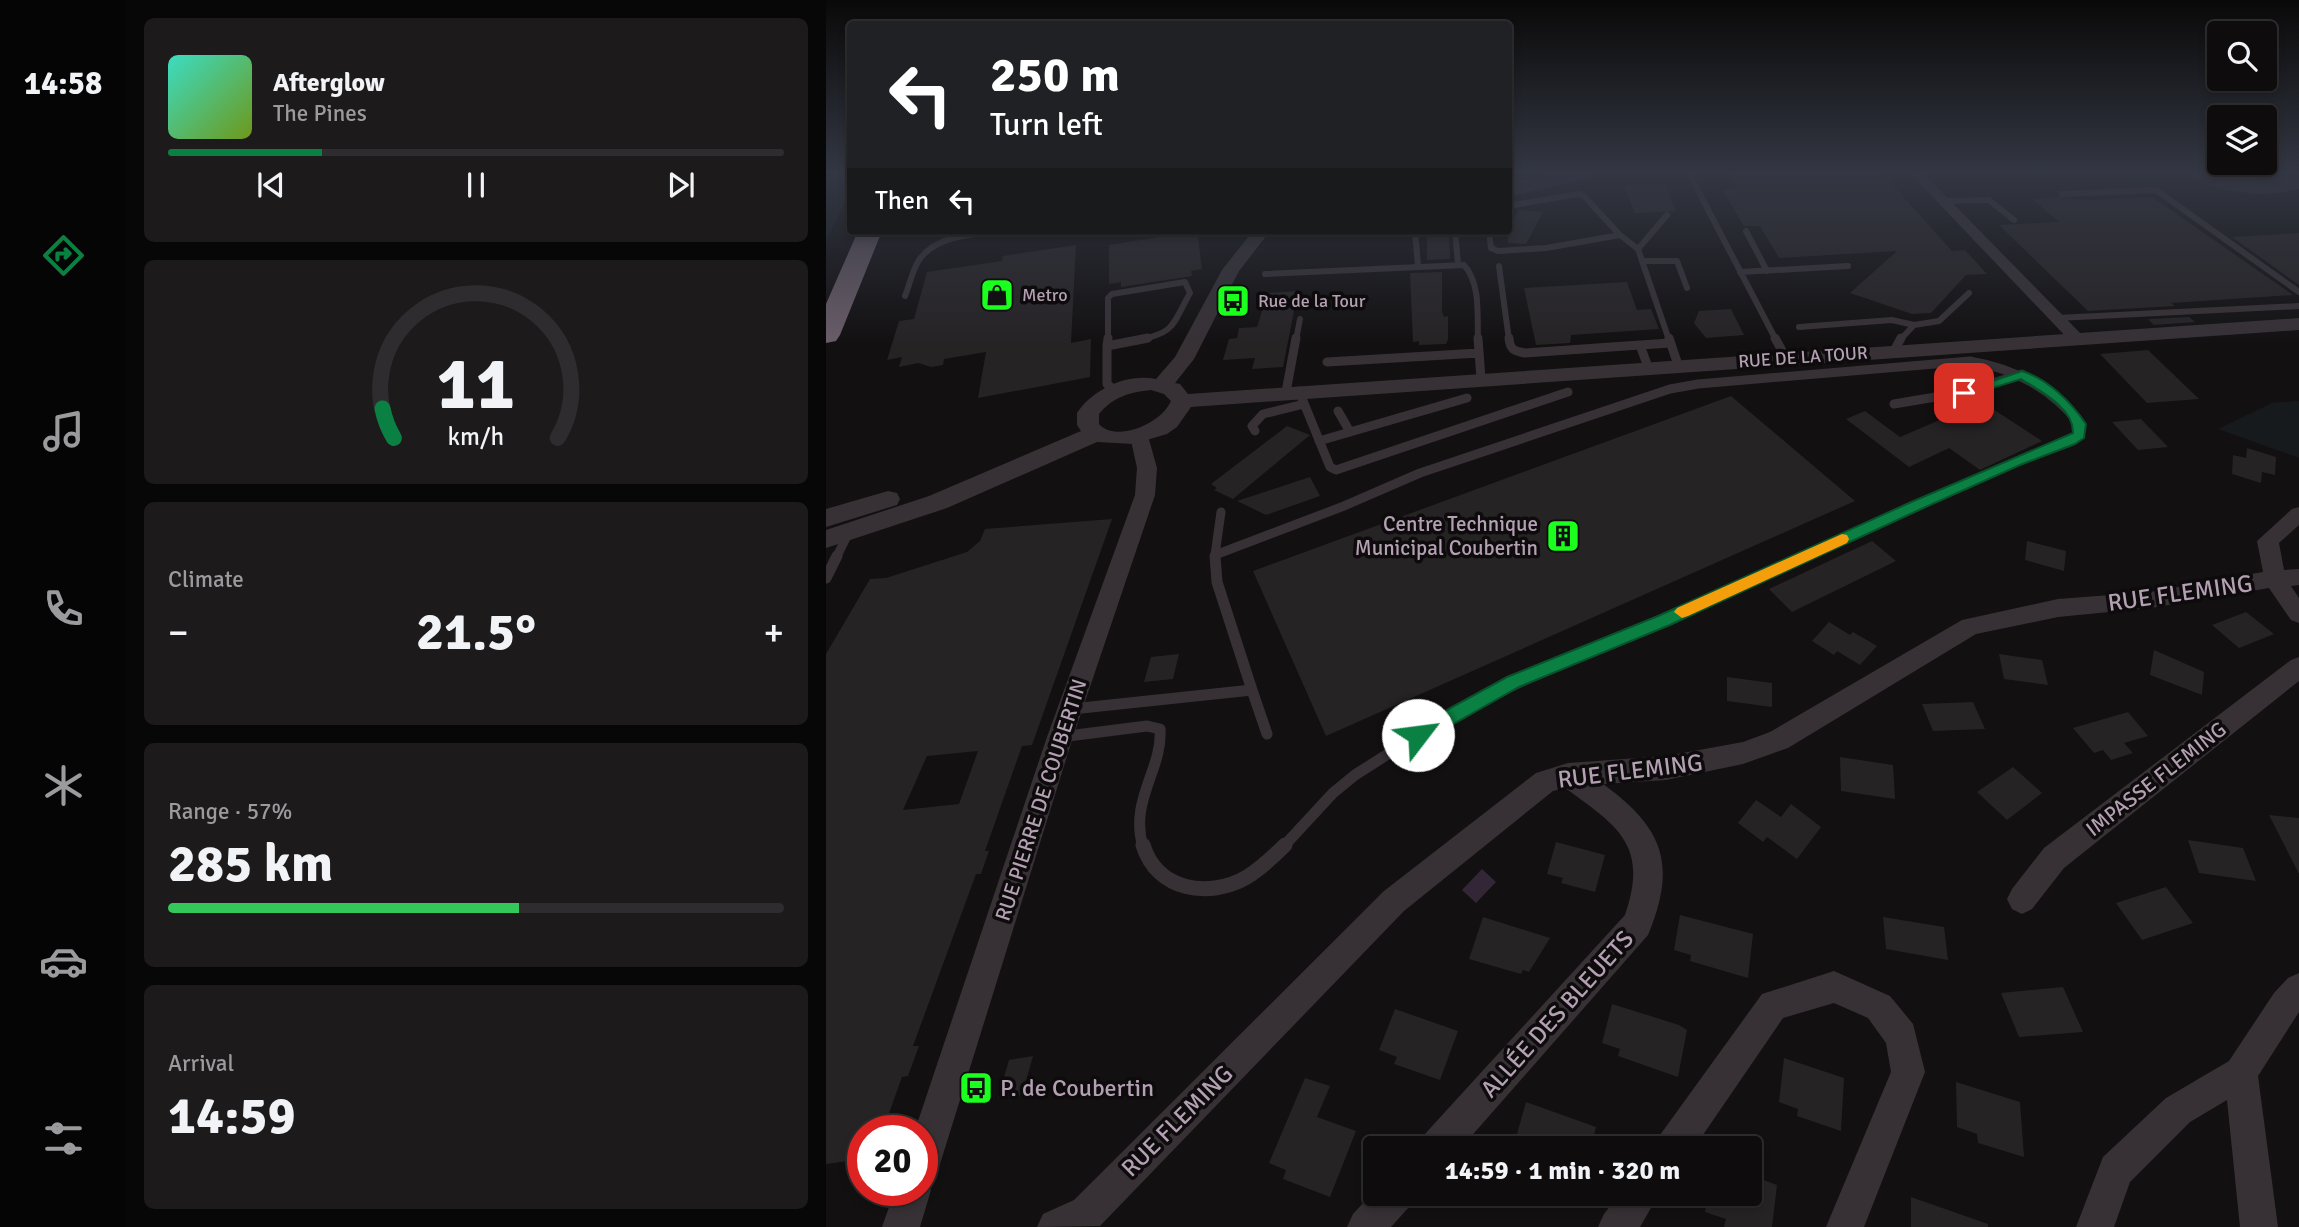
<!DOCTYPE html>
<html lang="en">
<head>
<meta charset="utf-8">
<style>
	:root { --surface:#0e0c0d; --page:#1c1a1b; --text:#f1f3f6; --muted:#9b9b9d; --line:#2e2c2e; --accent:#0b8043 }
	body { margin:0; font-family:Signika,sans-serif; background:var(--page); color:var(--text); height:100vh; display:flex; flex-direction:column; font-size:26px; white-space:nowrap }
	* { box-sizing:border-box; margin:0 }
	p { font-size:23px; color:var(--muted) }
	.icon { flex:none; width:38px; height:38px; fill:none; stroke:currentColor; stroke-width:2; stroke-linecap:round; stroke-linejoin:round }
	.map { position:relative; flex:1; overflow:hidden }
	.side { display:flex; flex-direction:column; gap:18px; padding:18px; background:#080707; width:700px }
	.side>* { flex:none }
	.top-card { position:absolute; left:21px; top:21px; width:665px; height:214px; border-radius:7px; box-shadow:0 4px 10px #0003,0 0 0 2px var(--line); background:#202124; color:#fff; overflow:hidden }
	.controls { position:absolute; left:1381px; top:21px; display:grid; gap:14px }
	.controls a { display:grid; place-items:center; width:70px; height:70px; border-radius:7px; background:var(--surface); box-shadow:0 4px 10px #0003,0 0 0 2px var(--line); font-size:35px }
	.speed { position:absolute; left:21px; top:1115px; display:flex; gap:14px; font-size:35px; font-weight:700; text-align:center }
	.speed>* { display:grid; place-content:center; width:91px; height:91px; border-radius:50%; background:var(--surface); box-shadow:0 4px 10px #0003,0 0 0 2px var(--line); line-height:1 }
	.speed .limit { border:10px solid #d22; background:#fff; color:#111 }
	.pin { position:absolute; display:grid; place-items:center; width:60px; height:60px; color:#fff; margin:-30px; border-radius:14px; box-shadow:0 4px 10px #0006 }
	.me { position:absolute; width:77px; margin:-38px; rotate:60deg; stroke-linejoin:round; filter:drop-shadow(0 0 5px #0008) }
	.turn { display:flex; align-items:center; gap:24px; height:147px; padding:0 28px; font-size:32px }
	.turn .icon { width:91px; height:91px; stroke-width:2.5 }
	.turn b { display:block; font-size:49px; line-height:60px }
	.then { display:flex; align-items:center; height:66px; padding:0 28px; background:#0003; gap:14px; font-size:26px }
	.big { font-size:52px; font-weight:700; line-height:1.1 }
	.side .widget { flex:1; display:flex; flex-direction:column; justify-content:center; gap:10px; min-width:0; padding:0 24px; border-radius:10px; background:var(--page) }
	.side .dial { align-items:center; gap:0 }
	.dial svg { height:182px; overflow:visible; fill:none; stroke:var(--line); stroke-width:7; stroke-linecap:round; text-anchor:middle }
	.dial text { fill:var(--text); stroke:none }
	.song { display:flex; align-items:center; gap:21px }
	.cover { width:84px; height:84px; border-radius:10px; background:linear-gradient(135deg,hsl(170 70% 55%),hsl(80 70% 35%)) }
	.played { height:7px; border-radius:4px; background:linear-gradient(90deg,var(--accent) 25%,var(--line) 25%) }
	.keys { display:flex; justify-content:space-around; direction:ltr }
	.heat { display:flex; justify-content:space-between; align-items:center; font-size:38px; direction:ltr }
	.charge { height:10px; border-radius:5px; background:linear-gradient(90deg,#34c759 57%,var(--line) 0) }
	.trip { position:absolute; left:537px; top:1136px; width:399px; height:70px; border-radius:7px; background:var(--surface); box-shadow:0 4px 10px #0003,0 0 0 2px var(--line); font-weight:700; line-height:70px; text-align:center }
	main { display:flex; flex:1; min-height:0 }
	.menu { display:flex; flex-direction:column; width:126px; justify-content:space-around; align-items:center; background:#060505; color:var(--muted) }
	.menu .icon { width:49px; height:49px }
	.menu .selected { color:var(--accent) }
	.menu b { font-size:32px; color:var(--text) }
	.map>svg:first-child { display:block }
	.green { fill:#161a1d }
	.water { fill:#332637 }
	.lines { fill:none; stroke-linecap:round; stroke-linejoin:round }
	.river { fill:#332637; fill-rule:evenodd }
	.building { fill:#262325; fill-rule:evenodd }
	.service-far3 { stroke:#373136; stroke-width:6 }
	.service-far2 { stroke:#373136; stroke-width:9 }
	.service-far1 { stroke:#373136; stroke-width:11 }
	.service { stroke:#373136; stroke-width:15 }
	.minor { fill:#373136; fill-rule:evenodd }
	.tertiary { fill:#373136; fill-rule:evenodd }
	.motorway { fill:#695d68; fill-rule:evenodd }
	.route { fill:#0b8043; stroke:#07532c; stroke-width:2 }
	.slow { fill:#f59e0b }
	.labels { text-anchor:middle; stroke-width:7; stroke-linejoin:round; paint-order:stroke }
	.far-poi-label { font-size:18px; fill:#b4a0b3; stroke:#0d0b0c; text-anchor:start }
	.far-street-label { font-size:18px; fill:#b4a0b3; stroke:#0d0b0c }
	.poi-label { font-size:21px; fill:#b4a0b3; stroke:#0d0b0c; text-anchor:end }
	.street-label { font-size:21px; fill:#b4a0b3; stroke:#0d0b0c }
	.near-street-label { font-size:24px; fill:#b4a0b3; stroke:#0d0b0c }
	.near-poi-label { font-size:24px; fill:#b4a0b3; stroke:#0d0b0c; text-anchor:start }
</style>
</head>
<body>
<main>
<nav class="menu">
<b>14:58</b>
<svg class="icon selected" aria-label="directions" viewBox="0 0 24 24"><path d="M12 3l9 9-9 9-9-9zM9 14v-3h6M13 9l2 2-2 2"/></svg>
<svg class="icon" aria-label="music" viewBox="0 0 24 24"><path d="M9 18V5l10-2v13"/><circle cx="6" cy="18" r="3"/><circle cx="16" cy="16" r="3"/></svg>
<svg class="icon" aria-label="phone" viewBox="0 0 24 24"><path d="M5 4h4l2 5-3 2q2 4 5 5l2-3 5 2v4C11 20 4 13 5 4z"/></svg>
<svg class="icon" aria-label="climate" viewBox="0 0 24 24"><path d="M12 3v18M4 7l16 10M4 17L20 7"/></svg>
<svg class="icon" aria-label="car" viewBox="0 0 24 24"><path d="M5 17H2v-5l4-1 3-4h7l3 4 3 1v5h-3M9 17h6M6 11h13"/><circle cx="7" cy="17" r="2"/><circle cx="17" cy="17" r="2"/></svg>
<svg class="icon" aria-label="filters" viewBox="0 0 24 24"><path d="M4 7h16M4 17h16"/><circle cx="9" cy="7" r="2"/><circle cx="15" cy="17" r="2"/></svg>
</nav>
<section class="side">
<div class="widget">
<div class="song"><i class="cover"></i><div><b>Afterglow</b><p>The Pines</p></div></div>
<div class="played"></div>
<div class="keys"><svg class="icon" aria-label="previous" viewBox="0 0 24 24"><path d="M18 5L8 12l10 7zM5 5v14"/></svg><svg class="icon" aria-label="pause" viewBox="0 0 24 24"><path d="M8 5v14M16 5v14"/></svg><svg class="icon" aria-label="next" viewBox="0 0 24 24"><path d="M6 5l10 7-10 7zM19 5v14"/></svg></div>
</div>
<div class="widget dial"><svg viewBox="0 0 100 80">
<path d="M14 69A42 42 0 1 1 86 69"/>
<path d="M14 69A42 42 0 0 1 9 56" stroke="#0b8043"/>
<text x="50" y="56" font-size="32" font-weight="700">11</text>
<text x="50" y="72" font-size="11">km/h</text>
</svg></div>
<div class="widget"><p>Climate</p>
<div class="heat"><a>−</a><b class="big">21.5°</b><a>+</a></div>
</div>
<div class="widget"><p>Range · 57%</p><b class="big">285 km</b><div class="charge"></div></div>
<div class="widget"><p>Arrival</p><b class="big">14:59</b></div>
</section>
<div class="map">
<svg width="1473" height="1227" viewBox="0 0 1473 1227">
	<rect width="100%" height="100%" fill="#121011"/>
	<path class="green" d="M 0,173 L 24,173 L 24,191 L 0,241 Z
		M 1473,401 L 1473,458 L 1392,429 L 1446,403 Z"/>
	<path class="water" d="M 656,869 L 670,882 L 650,903 L 636,890 Z"/>
	<g class="lines">
		<path class="river" d="M 727,173 L 768,173 L 765,178 L 682,197 L 682,183 Z
			M 1361,173 L 1394,173 L 1436,180 L 1473,175 L 1473,189 C 1461,191 1447,194 1434,194 C 1417,193 1370,187 1361,173 Z"/>
	</g>
	<path class="building" d="M 903,173 L 1056,173 L 1126,251 L 1139,250 L 1161,274 L 1140,275 L 1105,313 L 1086,314 L 1024,293 L 1071,251 L 953,258 L 934,226 L 918,226 L 896,189 L 912,189 Z
		M 839,184 L 850,211 L 809,213 L 798,186 Z
		M 1231,197 L 1263,200 L 1326,197 L 1467,295 L 1345,303 L 1349,306 L 1262,311 L 1173,225 L 1233,222 L 1206,199 Z
		M 693,210 L 717,212 L 700,244 L 682,243 L 682,228 Z
		M 371,231 L 376,269 L 365,271 L 366,276 L 295,287 L 295,282 L 283,284 L 283,245 Z
		M 601,231 L 623,231 L 624,259 L 601,260 Z
		M 1473,233 L 1473,285 L 1406,237 Z
		M 250,245 L 245,343 L 265,339 L 264,377 L 152,398 L 160,352 L 118,359 L 117,365 L 105,367 L 92,363 L 73,367 L 76,357 L 61,360 L 73,321 L 88,319 L 101,272 L 176,261 L 177,256 Z
		M 616,272 L 616,312 L 618,317 L 622,316 L 622,339 L 620,344 L 593,345 L 593,341 L 587,342 L 584,273 Z
		M 801,282 L 811,310 L 825,309 L 833,329 L 745,335 L 744,343 L 710,345 L 698,288 Z
		M 472,291 L 457,367 L 426,369 L 429,358 L 397,360 L 403,339 L 411,338 L 413,328 L 431,327 L 442,293 Z
		M 905,309 L 918,335 L 880,338 L 868,323 L 873,311 Z
		M 1363,317 L 1369,322 L 1328,325 L 1322,319 Z
		M 1322,350 L 1373,399 L 1321,403 L 1274,354 Z
		M 905,396 L 1029,501 L 500,736 L 427,571 Z
		M 1156,402 L 1216,441 L 1154,470 L 1123,448 L 1083,467 L 1020,419 L 1039,411 L 1074,437 Z
		M 1315,419 L 1342,447 L 1312,450 L 1286,422 Z
		M 461,426 L 484,435 L 407,499 L 388,490 L 391,488 L 385,484 Z
		M 1421,448 L 1450,457 L 1449,475 L 1436,472 L 1435,483 L 1406,474 L 1407,455 L 1420,458 Z
		M 484,477 L 494,496 L 440,515 L 411,501 Z
		M 286,519 L 206,745 L 196,746 L 159,851 L 163,851 L 155,874 L 150,874 L 87,1046 L 93,1046 L 82,1076 L 76,1077 L 57,1130 L 37,1130 L 37,1159 L 0,1164 L 0,654 L 44,579 L 60,578 L 141,552 L 154,541 L 159,529 ZM 152,751 L 133,804 L 77,810 L 101,756 Z
		M 1046,541 L 1070,561 L 966,612 L 943,589 Z
		M 1201,541 L 1240,551 L 1238,571 L 1199,560 Z
		M 1420,612 L 1448,634 L 1413,648 L 1386,625 Z
		M 1003,622 L 1024,635 L 1027,632 L 1051,646 L 1034,665 L 1011,651 L 1008,655 L 986,641 Z
		M 1328,650 L 1378,672 L 1376,695 L 1324,675 Z
		M 353,654 L 347,679 L 318,682 L 325,657 Z
		M 1173,654 L 1216,660 L 1222,685 L 1178,679 Z
		M 901,677 L 946,683 L 946,707 L 901,701 Z
		M 1147,702 L 1159,729 L 1107,731 L 1096,704 Z
		M 1302,712 L 1322,736 L 1298,743 L 1307,753 L 1285,760 L 1277,750 L 1268,753 L 1247,728 Z
		M 1014,757 L 1067,765 L 1069,799 L 1015,791 Z
		M 1187,767 L 1216,793 L 1181,820 L 1151,792 Z
		M 930,800 L 955,817 L 965,804 L 995,827 L 971,859 L 941,837 L 937,842 L 912,823 Z
		M 1443,815 L 1473,818 L 1473,874 Z
		M 1362,840 L 1417,848 L 1430,881 L 1373,873 Z
		M 730,842 L 779,855 L 769,892 L 735,883 L 737,878 L 721,874 Z
		M 1340,887 L 1367,923 L 1316,940 L 1290,903 Z
		M 854,915 L 927,934 L 922,978 L 864,961 L 865,955 L 848,950 Z
		M 657,917 L 724,938 L 703,972 L 697,970 L 695,974 L 643,959 Z
		M 1057,917 L 1118,927 L 1122,960 L 1060,949 Z
		M 1237,987 L 1257,1032 L 1193,1037 L 1175,993 Z
		M 786,1004 L 853,1025 L 861,1030 L 852,1077 L 792,1056 L 794,1049 L 776,1043 Z
		M 569,1009 L 632,1031 L 614,1080 L 568,1064 L 571,1057 L 553,1050 Z
		M 207,1056 L 196,1095 L 172,1098 L 183,1060 Z
		M 958,1058 L 1018,1078 L 1015,1131 L 971,1116 L 972,1109 L 953,1102 Z
		M 479,1078 L 504,1086 L 491,1117 L 530,1131 L 504,1197 L 457,1179 L 460,1170 L 443,1163 Z
		M 1130,1082 L 1194,1102 L 1198,1157 L 1152,1143 L 1151,1134 L 1131,1127 Z
		M 700,1102 L 770,1127 L 765,1148 L 687,1148 Z
		M 924,1175 L 951,1185 L 946,1227 L 898,1227 L 900,1219 L 879,1212 L 882,1194 L 924,1194 Z
		M 1085,1197 L 1162,1224 L 1162,1227 L 1085,1227 Z"/>
	<g class="lines">
		<path class="service-far3" d="M 863,173 L 950,340
			M 1236,194 L 1330,190 L 1473,292
			M 1117,201 L 1163,200 L 1188,220
			M 682,206 L 752,194 L 758,196 L 794,235 L 812,249
			M 841,215 L 812,249 L 843,340
			M 589,231 L 592,266
			M 629,231 L 632,264
			M 663,231 L 665,248 L 672,251 L 720,248 L 794,235
			M 920,231 L 941,271
			M 816,261 L 851,261 L 861,288
			M 673,266 L 683,340
			M 914,272 L 1022,266
			M 439,274 L 638,265 C 655,284 651,315 652,340
			M 79,296 C 84,284 86,271 93,260 C 111,234 150,234 179,231
			M 1231,318 L 1473,306
			M 973,327 L 1066,320 L 1088,325
			M 282,340 L 282,298 L 286,294 L 359,282 L 364,293 C 346,325 350,332 313,340
			M 470,340 L 474,319
			M 1074,340 L 1088,325 L 1113,321 L 1143,293"/>
		<path class="service-far2" d="M 652,338 L 655,379
			M 683,338 C 684,350 688,351 699,353 L 814,345 L 822,367
			M 843,338 L 852,365
			M 949,338 L 960,358
			M 814,345 L 844,343
			M 281,346 L 281,384 L 289,391
			M 281,346 L 282,338
			M 281,346 L 322,338
			M 1068,351 L 1075,338
			M 501,362 L 653,353
			M 473,391 L 504,467 L 510,470 L 742,392
			M 460,392 L 470,338
			M 1068,404 L 1133,393 L 1196,374
			M 512,411 L 524,432
			M 429,431 L 426,426 L 437,414 L 478,404
			M 493,441 L 641,398
			M 389,555 L 395,512
			M 10,558 L 23,532
			M 389,558 L 389,555 L 518,506 L 594,473 L 844,389 L 872,384 L 1144,361 C 1190,369 1224,388 1254,424 L 1254,435 L 1244,442 L 1190,462 L 976,558"/>
		<path class="service-far1" d="M 0,578 L 11,556
			M 426,690 L 441,734
			M 246,709 L 426,690 L 391,582 L 389,556
			M 234,737 L 321,726 L 334,729 C 337,769 303,800 317,847
			M 457,847 L 507,793 L 529,775 L 620,717 L 692,683 L 980,556"/>
		<path class="service" d="M 317,845 C 331,891 383,899 421,877 C 435,868 447,857 459,845"/>
		<path class="minor" d="M 1084,173 L 1097,173 L 1257,336 L 1259,339 L 1257,342 L 1245,342 Z
			M 313,430 L 322,436 L 331,468 L 329,495 L 247,737 L 114,1164 L 109,1177 L 101,1180 L 105,1190 L 94,1227 L 56,1227 L 69,1190 L 96,1190 L 96,1130 L 89,1130 L 221,737 L 309,495 L 311,468 L 304,436 Z
			M 1473,507 L 1473,525 L 1453,543 L 1458,570 L 1473,569 L 1473,585 L 1465,586 L 1473,598 L 1473,623 L 1465,620 L 1443,588 L 1324,608 L 1232,617 L 1150,634 L 962,748 L 917,764 L 840,780 L 777,784 C 838,828 851,865 822,935 L 635,1148 L 593,1148 L 598,1135 L 799,915 C 823,845 792,826 739,788 L 727,791 L 578,911 L 274,1226 L 211,1227 L 217,1214 L 248,1200 L 558,891 L 710,773 L 742,763 L 840,756 L 917,742 L 944,732 L 1136,620 L 1232,599 L 1324,592 L 1437,572 L 1431,541 L 1466,509 Z
			M 1473,657 L 1473,681 L 1238,868 L 1206,909 L 1196,914 L 1186,909 L 1181,899 L 1186,889 L 1218,848 L 1465,660 Z
			M 1008,971 L 1064,996 L 1087,1024 L 1099,1072 L 1038,1227 L 1000,1227 L 1065,1072 L 1060,1043 L 1042,1018 L 1008,1003 L 957,1018 L 868,1148 L 829,1148 L 834,1135 L 936,994 Z
			M 1473,973 L 1473,1012 L 1432,1076 L 1452,1227 L 1414,1227 L 1401,1100 L 1364,1122 L 1304,1182 L 1288,1227 L 1250,1227 L 1277,1157 L 1340,1098 L 1403,1061 L 1448,993 L 1462,978 Z
			M 550,1189 L 550,1194 L 588,1194 L 583,1207 L 565,1227 L 521,1227 L 527,1214 Z
			M 793,1194 L 833,1194 L 814,1227 L 772,1227 L 778,1214 Z"/>
		<path class="tertiary" d="M 427,231 L 444,231 L 413,271 L 368,359 L 349,383 L 354,384 L 362,394 L 1473,318 L 1473,330 L 365,407 L 351,427 L 341,434 L 307,444 L 271,442 L 121,508 L 0,548 L 0,530 L 103,496 L 255,431 L 251,425 L 251,413 C 267,389 301,373 330,379 L 349,357 L 396,270 ZM 325,390 L 338,394 L 345,401 C 335,424 290,443 273,424 L 273,414 C 287,397 304,392 325,390 Z
			M 62,491 L 71,493 L 74,499 L 71,505 L 0,527 L 0,509 Z"/>
		<path class="motorway" d="M 32,231 L 56,231 L 14,335 L 10,341 L 0,343 L 0,304 Z"/>
	</g>
	<linearGradient id="sky" x2="0" y2="1"><stop stop-color="#0a0909"/><stop offset="0.5" stop-color="#333743"/><stop offset="1" stop-color="#333743" stop-opacity="0"/></linearGradient>
	<rect width="1473" height="345" fill="url(#sky)"/>
	<path class="route" d="M 1196,371 C 1222,379 1245,402 1260,424 L 1258,438 L 1249,444 L 1194,465 L 1093,510 L 844,625 L 693,687 L 599,740 L 592,743 L 586,740 L 583,735 L 586,729 L 681,677 L 832,616 L 1083,503 L 1247,433 C 1248,408 1214,391 1195,379 L 1138,397 L 1131,393 Z"/>
	<path class="slow" d="M 1016,534 L 1021,535 L 1023,539 L 1021,543 L 862,616 L 856,618 L 848,612 L 851,608 Z"/>
	<defs>
		<symbol id="shop-square" viewBox="-11 -11 22 22"><rect x="-9" y="-9" width="18" height="18" rx="4" fill="#1bff1e" stroke="#0d0b0c"/><path d="M-5-2.5h2.3a2.7 3.5 0 0 1 5.4 0H5L5.5 6h-11ZM-1.5-2.5h3a1.5 2.3 0 0 0-3 0Z" fill="#111"/></symbol>
		<symbol id="bus-square" viewBox="-11 -11 22 22"><rect x="-9" y="-9" width="18" height="18" rx="4" fill="#1bff1e" stroke="#0d0b0c"/><path d="M-5-6H5V4H4V6H2V4H-2V6H-4V4H-5ZM-3.5-4V0h7V-4ZM-3.5 1.2v1.5H-2V1.2ZM2 1.2v1.5H3.5V1.2Z" fill="#111"/></symbol>
		<symbol id="building-square" viewBox="-11 -11 22 22"><rect x="-9" y="-9" width="18" height="18" rx="4" fill="#1bff1e" stroke="#0d0b0c"/><path d="M-4-6H4V6H1V3H-1V6H-4ZM-2.5-4.3h1.7v1.8h-1.7ZM.8-4.3h1.7v1.8H.8ZM-2.5-1h1.7V.8h-1.7ZM.8-1h1.7V.8H.8Z" fill="#111"/></symbol>
	</defs>
	<g fill-rule="evenodd">
		<use href="#shop-square" x="152" y="276" width="38" height="38"/>
		<use href="#bus-square" x="388" y="282" width="38" height="38"/>
		<use href="#building-square" x="718" y="517" width="38" height="38"/>
		<use href="#bus-square" x="131" y="1069" width="38" height="38"/>
	</g>
	<g class="labels">
		<g class="far-poi-label">
			<text x="196" y="301">Metro</text>
			<text x="432" y="307">Rue de la Tour</text>
		</g>
		<g class="far-street-label">
			<text transform="translate(977 357) rotate(-4)" y="6">RUE DE LA TOUR</text>
		</g>
		<g class="poi-label">
			<text x="712" y="531">Centre Technique<tspan x="712" dy="24">Municipal Coubertin</tspan></text>
		</g>
		<g class="street-label">
			<text transform="translate(1330 779) rotate(-38)" y="7">IMPASSE FLEMING</text>
			<text transform="translate(215 800) rotate(-72)" y="7">RUE PIERRE DE COUBERTIN</text>
		</g>
		<g class="near-street-label">
			<text transform="translate(1354 593) rotate(-8)" y="8">RUE FLEMING</text>
			<text transform="translate(804 771) rotate(-7)" y="8">RUE FLEMING</text>
			<text transform="translate(731 1014) rotate(-48)" y="8">ALLÉE DES BLEUETS</text>
			<text transform="translate(351 1121) rotate(-45)" y="8">RUE FLEMING</text>
		</g>
		<g class="near-poi-label">
			<text x="174" y="1096">P. de Coubertin</text>
		</g>
	</g>
</svg>
<div class="controls">
<a><svg class="icon" aria-label="search" viewBox="0 0 24 24"><circle cx="10" cy="10" r="6"/><path d="M15 15l6 6"/></svg></a>
<a><svg class="icon" aria-label="layers" viewBox="0 0 24 24"><path d="M12 4l9 5-9 5-9-5zM3 14l9 5 9-5"/></svg></a>
</div>
<div class="speed"><div class="limit">20</div></div>
<div class="pin" style="left:1138px;top:393px;background:#d93025"><svg class="icon" aria-label="arrive" viewBox="0 0 24 24"><path d="M6 21V4h12l-3 4 3 4H6"/></svg></div>
<svg class="me" style="left:592px;top:735px" viewBox="-20 -20 40 40"><circle r="19" fill="#fff"/><path d="M0-13L10 11 0 6-10 11z" fill="#0b8043"/></svg>
<div class="trip">14:59 · 1 min · 320 m</div>
<div class="top-card">
<div class="turn"><svg class="icon" aria-label="left" viewBox="0 0 24 24"><path d="M17 20v-9H6M10 6l-5 5 5 5"/></svg><div><b>250 m</b>Turn left</div></div>
<div class="then">Then<svg class="icon" aria-label="left" viewBox="0 0 24 24"><path d="M17 20v-9H6M10 6l-5 5 5 5"/></svg></div>
</div>
</div>
</main>
</body>
</html>
